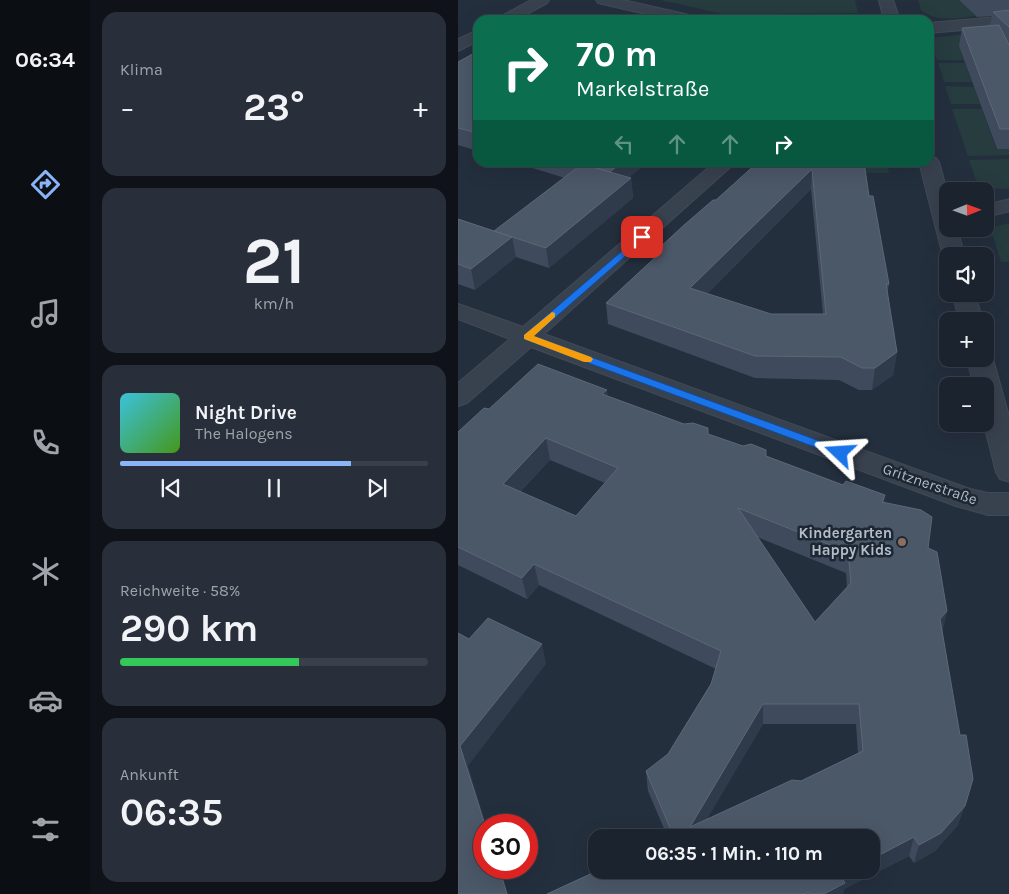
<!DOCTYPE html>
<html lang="de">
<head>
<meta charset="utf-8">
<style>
	:root { --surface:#1b232e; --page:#282f3a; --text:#f1f3f6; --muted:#a0a4aa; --line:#39404a; --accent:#8ab4f8 }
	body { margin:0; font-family:Karla,sans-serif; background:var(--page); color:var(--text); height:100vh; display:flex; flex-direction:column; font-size:19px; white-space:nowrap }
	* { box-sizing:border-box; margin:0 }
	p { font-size:16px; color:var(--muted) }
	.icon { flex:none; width:28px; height:28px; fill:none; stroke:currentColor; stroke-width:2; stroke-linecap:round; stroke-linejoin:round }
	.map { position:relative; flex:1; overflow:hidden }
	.sheet { display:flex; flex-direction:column; gap:12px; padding:12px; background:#0f1319; width:368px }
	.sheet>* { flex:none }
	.top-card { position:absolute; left:15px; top:15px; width:461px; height:152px; border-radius:15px; box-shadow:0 5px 20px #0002,0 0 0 1px var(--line); background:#0b6e4f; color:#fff; overflow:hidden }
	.needle { width:32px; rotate:89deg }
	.tools { position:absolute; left:481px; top:182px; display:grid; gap:10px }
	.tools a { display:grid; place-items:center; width:55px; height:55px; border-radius:10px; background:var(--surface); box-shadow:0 5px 20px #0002,0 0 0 1px var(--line); font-size:25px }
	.speed { position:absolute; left:15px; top:814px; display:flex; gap:10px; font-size:25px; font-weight:700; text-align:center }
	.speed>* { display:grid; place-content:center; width:65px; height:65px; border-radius:50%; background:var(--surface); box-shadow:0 5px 20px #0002,0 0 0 1px var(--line); line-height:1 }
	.speed .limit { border:8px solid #d22; background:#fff; color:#111 }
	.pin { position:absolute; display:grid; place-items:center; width:42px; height:42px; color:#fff; margin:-21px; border-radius:10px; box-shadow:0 2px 8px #0006 }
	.me { position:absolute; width:55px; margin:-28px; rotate:290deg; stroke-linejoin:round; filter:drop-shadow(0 0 4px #0008) }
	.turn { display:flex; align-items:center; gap:18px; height:105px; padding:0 20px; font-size:22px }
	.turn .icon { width:65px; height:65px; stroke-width:2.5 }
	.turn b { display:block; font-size:35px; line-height:42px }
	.lanes { display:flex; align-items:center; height:48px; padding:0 20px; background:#0003; justify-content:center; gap:25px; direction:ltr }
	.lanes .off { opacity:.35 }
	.big { font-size:38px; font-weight:700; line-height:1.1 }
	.sheet .widget { flex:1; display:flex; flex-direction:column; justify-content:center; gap:8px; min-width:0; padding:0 18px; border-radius:15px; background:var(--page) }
	.sheet .dial { align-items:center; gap:0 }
	.dial b { font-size:65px; line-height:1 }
	.song { display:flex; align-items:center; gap:15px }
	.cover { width:60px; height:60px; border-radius:8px; background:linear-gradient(135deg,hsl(190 70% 55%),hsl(100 70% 35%)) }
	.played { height:5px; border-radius:2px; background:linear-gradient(90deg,var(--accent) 75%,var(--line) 75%) }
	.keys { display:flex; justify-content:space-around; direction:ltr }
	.heat { display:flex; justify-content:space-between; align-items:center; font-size:28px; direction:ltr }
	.charge { height:8px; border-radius:4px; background:linear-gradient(90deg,#34c759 58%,var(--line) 0) }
	.trip { position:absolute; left:130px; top:829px; width:292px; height:50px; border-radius:15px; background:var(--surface); box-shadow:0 5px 20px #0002,0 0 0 1px var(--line); font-weight:700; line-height:50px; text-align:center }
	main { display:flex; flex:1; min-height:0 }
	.tab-bar { display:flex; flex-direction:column; width:90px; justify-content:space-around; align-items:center; background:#0b0e12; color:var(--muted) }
	.tab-bar .icon { width:35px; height:35px }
	.tab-bar .active { color:var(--accent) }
	.tab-bar b { font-size:22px; color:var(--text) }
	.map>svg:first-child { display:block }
	.green { fill:#263c3f }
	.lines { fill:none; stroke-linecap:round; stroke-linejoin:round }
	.minor-casing { stroke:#414a57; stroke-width:2 }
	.minor { fill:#38414e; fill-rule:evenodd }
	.wall { fill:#3f4b5c; fill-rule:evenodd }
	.shaded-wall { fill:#2f3b4b }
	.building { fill:#4b5868; stroke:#5c6777; fill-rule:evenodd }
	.route { fill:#1a73e8; stroke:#114b97 }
	.slow { fill:#f59e0b }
	.education-dot { fill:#8d6e63; stroke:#1d2633; stroke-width:2 }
	.labels { text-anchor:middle; stroke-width:5; stroke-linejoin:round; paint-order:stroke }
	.street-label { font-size:15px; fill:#b4bcc9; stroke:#1d2633 }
	.poi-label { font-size:15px; font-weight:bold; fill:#b4bcc9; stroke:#1d2633; text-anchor:end }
</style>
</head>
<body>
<main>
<nav class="tab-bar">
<b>06:34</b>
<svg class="icon active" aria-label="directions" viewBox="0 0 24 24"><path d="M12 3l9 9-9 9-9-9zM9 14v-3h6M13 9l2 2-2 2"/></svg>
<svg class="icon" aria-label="music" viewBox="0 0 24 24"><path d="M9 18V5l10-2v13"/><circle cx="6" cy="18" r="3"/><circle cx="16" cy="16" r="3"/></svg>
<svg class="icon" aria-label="phone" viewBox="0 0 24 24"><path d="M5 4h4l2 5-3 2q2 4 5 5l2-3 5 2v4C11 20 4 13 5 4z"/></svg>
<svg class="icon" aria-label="climate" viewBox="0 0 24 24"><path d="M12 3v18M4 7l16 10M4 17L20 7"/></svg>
<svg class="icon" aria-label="car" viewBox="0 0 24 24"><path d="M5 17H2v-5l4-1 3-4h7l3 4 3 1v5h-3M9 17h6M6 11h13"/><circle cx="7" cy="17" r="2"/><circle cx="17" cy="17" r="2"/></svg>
<svg class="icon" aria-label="filters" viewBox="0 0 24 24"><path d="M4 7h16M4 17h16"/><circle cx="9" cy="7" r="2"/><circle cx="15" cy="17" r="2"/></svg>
</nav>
<section class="sheet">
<div class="widget"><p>Klima</p>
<div class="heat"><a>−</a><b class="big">23°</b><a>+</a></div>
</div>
<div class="widget dial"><b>21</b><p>km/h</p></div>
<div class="widget">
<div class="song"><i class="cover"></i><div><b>Night Drive</b><p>The Halogens</p></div></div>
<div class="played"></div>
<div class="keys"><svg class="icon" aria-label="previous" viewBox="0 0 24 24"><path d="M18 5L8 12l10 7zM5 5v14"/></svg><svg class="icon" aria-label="pause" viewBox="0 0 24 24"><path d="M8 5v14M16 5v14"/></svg><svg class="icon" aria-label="next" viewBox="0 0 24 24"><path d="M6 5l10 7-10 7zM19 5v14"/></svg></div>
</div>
<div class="widget"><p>Reichweite · 58%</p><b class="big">290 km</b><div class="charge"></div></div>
<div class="widget"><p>Ankunft</p><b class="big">06:35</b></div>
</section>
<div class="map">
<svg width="552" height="894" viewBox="0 0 552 894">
	<rect width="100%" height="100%" fill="#242f3e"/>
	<path class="green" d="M 202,0 L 397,0 L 400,13 L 265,14 Z
		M 460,0 L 501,0 L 518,16 C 500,18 478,23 463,10 Z
		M 551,30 L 501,46 L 506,60 L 479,60 L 471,38 Z
		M 480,63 L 507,63 L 514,82 L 486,82 Z
		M 487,86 L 516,87 L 522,104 L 493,104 Z
		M 494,109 L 524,109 L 538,149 L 551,149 L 551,155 L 510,156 Z
		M 551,159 L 551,189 C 538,189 528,188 518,180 L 511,160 Z
		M 305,162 L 429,163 L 431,173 L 407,173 Z
		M 551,223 L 551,262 L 543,262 L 532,228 Z"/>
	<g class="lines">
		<defs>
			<path id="minor" d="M 73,0 L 91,0 L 89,3 L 58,20 L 39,20 L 42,17 Z
				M 138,0 L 165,0 L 240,17 L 243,20 L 214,20 L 140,3 Z
				M 421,0 L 435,0 L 442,20 L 426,20 Z
				M 552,16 L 552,26 L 471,33 L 471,23 Z
				M 20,30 L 20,41 L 0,51 L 0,39 Z
				M 471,156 L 478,158 L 481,162 L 490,195 L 490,229 L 499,229 L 507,256 L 490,256 L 490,261 L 485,256 L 461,162 L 471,162 Z
				M 257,162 L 278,162 L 86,334 L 512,489 L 530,493 L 552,493 L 552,515 L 530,515 L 498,506 L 73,347 L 9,403 L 0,406 L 0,383 L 52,339 L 0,319 L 0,304 L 65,327 Z
				M 552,199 L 552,211 L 528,217 L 528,205 Z
				M 495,294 L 517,294 L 525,321 L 501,321 Z
				M 528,353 L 531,353 L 535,359 L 552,420 L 552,482 L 542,479 L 538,472 L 526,424 L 528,424 L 528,386 L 516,386 L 509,359 L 528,359 Z"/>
		</defs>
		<use href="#minor" class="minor-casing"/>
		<use href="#minor" class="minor"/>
	</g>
	<path class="wall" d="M 501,0 L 552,0 L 552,149 L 539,149 L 501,46 L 504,28 L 532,25 L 534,16 L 519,17 Z
		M 20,51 L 20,151 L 0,145 L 0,62 Z
		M 60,162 L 190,162 L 171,177 L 173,178 L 175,198 L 91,268 L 58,257 L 17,290 L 0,284 L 0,219 L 36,231 L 107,178 L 68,166 L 68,165 Z
		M 300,162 L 406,162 L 411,196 L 431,284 L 429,295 L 439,352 L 435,375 L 414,390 L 401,390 L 381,380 L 297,378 L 150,324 L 148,303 L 199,256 L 198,251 L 258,200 ZM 353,189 L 365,314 L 313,314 L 249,294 Z
		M 149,396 L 385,485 L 427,495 L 426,503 L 470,548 L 489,611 L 484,632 L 500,825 L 477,851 L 456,863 L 451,856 L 386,889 L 385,894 L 89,894 L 210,838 L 190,791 L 188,771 L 210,754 L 253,684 L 258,669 L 81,585 L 69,599 L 0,565 L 0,432 L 31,409 ZM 92,460 L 147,483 L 118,516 L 62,492 ZM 299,537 L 388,573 L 389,587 L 357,622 ZM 305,724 L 398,724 L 400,753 L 343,781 L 248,820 Z"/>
	<path class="shaded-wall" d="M 164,162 L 190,162 L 154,191 L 152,172 Z
		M 354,169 L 353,189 L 281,261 L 233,310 L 232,288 L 281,240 Z
		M 173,178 L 175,198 L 91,268 L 88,248 Z
		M 54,237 L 58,257 L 17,290 L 13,269 Z
		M 439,352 L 435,375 L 414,390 L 417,368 Z
		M 149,390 L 151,411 L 144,394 Z
		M 88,438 L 92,460 L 49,505 L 45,484 Z
		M 76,564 L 81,585 L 69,599 L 64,578 Z
		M 489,611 L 484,632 L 482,619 Z
		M 84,644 L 88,664 L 10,766 L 28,825 L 27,825 L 2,746 Z
		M 305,704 L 305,724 L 238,838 L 232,827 Z
		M 507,806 L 500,825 L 477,851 L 456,863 L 461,845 Z
		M 456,837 L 451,856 L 386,889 L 385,894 L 366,894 L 382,875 L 392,870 L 414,870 L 414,859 Z
		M 41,868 L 42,868 L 50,894 L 49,894 Z"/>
	<path class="building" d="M 552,10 L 552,28 L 535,12 Z
		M 541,25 L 552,47 L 552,129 L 542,129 L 504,28 Z
		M 20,51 L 20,133 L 0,128 L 0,62 Z
		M 118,162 L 164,162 L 152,172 Z
		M 300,162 L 406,162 L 411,196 L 415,196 L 431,284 L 428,284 L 439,352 L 417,368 L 404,368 L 383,357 L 297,356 L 148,303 L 203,252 L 198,251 L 225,226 L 255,200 L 258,200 ZM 354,169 L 368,314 L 313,314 L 232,288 L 281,240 Z
		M 124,164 L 173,178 L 88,248 L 36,231 Z
		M 0,219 L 54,237 L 13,269 L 0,264 Z
		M 80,364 L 149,390 L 144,394 L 226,424 L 235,423 L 250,428 L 250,434 L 285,446 L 293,444 L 308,450 L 308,456 L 385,485 L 388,481 L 427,495 L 424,502 L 463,510 L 474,517 L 470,548 L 479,552 L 489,611 L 482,619 L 502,735 L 508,735 L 515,779 L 507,806 L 483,833 L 461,845 L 456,837 L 414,859 L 414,838 L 210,838 L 215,835 L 188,771 L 210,754 L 253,684 L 263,651 L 76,564 L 64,578 L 0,547 L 0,432 L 26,408 L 31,409 ZM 88,438 L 160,468 L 118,516 L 45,484 ZM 280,508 L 390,552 L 393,583 L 357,622 ZM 305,704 L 401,704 L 405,751 L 343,781 L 334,780 L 232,827 Z
		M 30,618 L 84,644 L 2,746 L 27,825 L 26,825 L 26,868 L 41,868 L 49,894 L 0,894 L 0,633 L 11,639 Z
		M 141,870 L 392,870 L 382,875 L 387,883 L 366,894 L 352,894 L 351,892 L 346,894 L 89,894 Z"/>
	<path class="route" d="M 184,234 L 188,237 L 187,239 L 76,336 L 386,450 L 388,453 L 386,455 L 378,455 L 66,339 L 66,335 Z"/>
	<path class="slow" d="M 94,312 L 97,313 L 97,317 L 76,336 L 133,357 L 135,359 L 133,362 L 126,362 L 66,339 L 66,335 Z"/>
	<circle class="education-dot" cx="444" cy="542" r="5"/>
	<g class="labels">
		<g class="street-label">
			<text transform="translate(472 484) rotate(19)" y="5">Gritznerstraße</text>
		</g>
		<g class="poi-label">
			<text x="434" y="538">Kindergarten<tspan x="434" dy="17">Happy Kids</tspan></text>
		</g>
	</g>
</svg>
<div class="tools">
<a><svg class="needle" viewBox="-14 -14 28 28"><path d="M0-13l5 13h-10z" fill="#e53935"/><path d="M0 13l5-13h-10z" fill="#a0a4aa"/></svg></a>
<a><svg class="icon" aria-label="sound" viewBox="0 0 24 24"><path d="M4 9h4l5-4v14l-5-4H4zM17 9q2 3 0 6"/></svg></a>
<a>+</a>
<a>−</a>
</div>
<div class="speed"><div class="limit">30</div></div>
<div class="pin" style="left:184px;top:237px;background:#d93025"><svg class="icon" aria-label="arrive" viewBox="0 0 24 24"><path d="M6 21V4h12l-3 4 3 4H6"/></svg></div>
<svg class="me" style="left:382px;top:453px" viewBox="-20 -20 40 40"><path d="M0-17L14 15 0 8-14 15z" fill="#1a73e8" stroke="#fff" stroke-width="4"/></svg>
<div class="trip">06:35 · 1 Min. · 110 m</div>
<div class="top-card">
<div class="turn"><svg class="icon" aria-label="right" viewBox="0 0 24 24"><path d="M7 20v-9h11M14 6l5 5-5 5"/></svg><div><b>70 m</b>Markelstraße</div></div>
<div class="lanes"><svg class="icon off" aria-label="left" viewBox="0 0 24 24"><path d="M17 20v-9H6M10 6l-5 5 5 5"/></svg><svg class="icon off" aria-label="ahead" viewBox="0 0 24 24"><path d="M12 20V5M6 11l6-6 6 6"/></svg><svg class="icon off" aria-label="ahead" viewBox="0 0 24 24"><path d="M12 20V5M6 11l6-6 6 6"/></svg><svg class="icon" aria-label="right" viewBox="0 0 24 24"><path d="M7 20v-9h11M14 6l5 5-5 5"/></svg></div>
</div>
</div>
</main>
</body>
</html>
